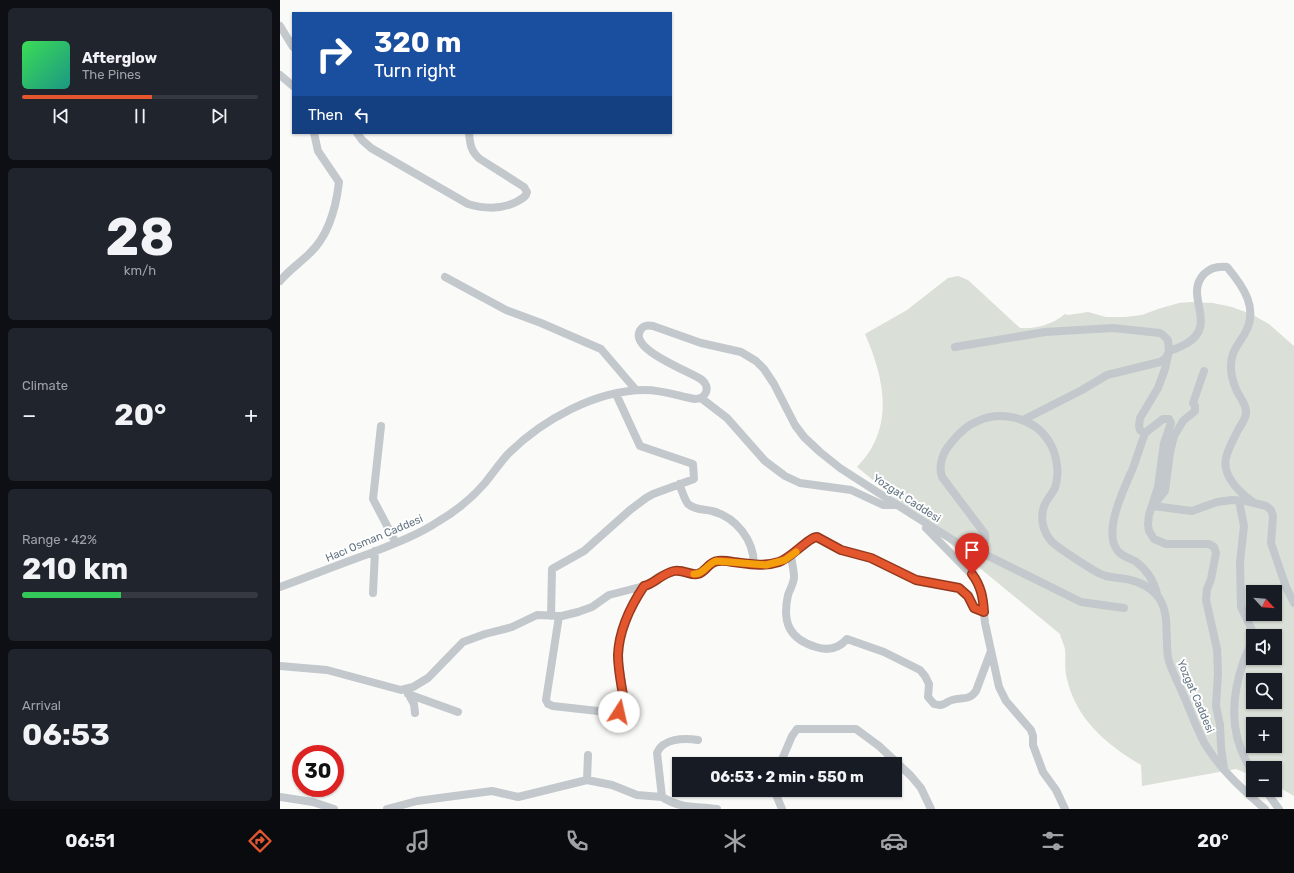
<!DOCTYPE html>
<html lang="en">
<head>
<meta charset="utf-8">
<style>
	:root { --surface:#171b24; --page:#20242c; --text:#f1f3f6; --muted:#9ea1a6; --line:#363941; --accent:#e4572e }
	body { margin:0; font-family:Rubik,sans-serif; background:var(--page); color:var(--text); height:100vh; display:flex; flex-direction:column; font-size:15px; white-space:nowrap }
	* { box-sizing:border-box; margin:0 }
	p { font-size:13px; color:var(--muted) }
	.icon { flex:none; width:22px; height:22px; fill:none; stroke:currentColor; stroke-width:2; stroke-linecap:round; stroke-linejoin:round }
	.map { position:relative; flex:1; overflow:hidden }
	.sheet { display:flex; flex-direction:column; gap:8px; padding:8px; background:#0d0f14; width:280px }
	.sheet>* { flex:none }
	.hud { position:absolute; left:12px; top:12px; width:380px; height:122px; border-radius:0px; box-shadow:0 1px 3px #0004; background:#1a4fa0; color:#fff; overflow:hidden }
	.needle { width:26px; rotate:116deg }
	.buttons { position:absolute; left:966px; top:585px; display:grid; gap:8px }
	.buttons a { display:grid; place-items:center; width:36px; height:36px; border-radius:0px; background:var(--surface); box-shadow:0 1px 3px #0004; font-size:20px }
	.speed { position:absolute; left:12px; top:745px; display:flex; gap:8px; font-size:20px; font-weight:700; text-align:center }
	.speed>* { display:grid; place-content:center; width:52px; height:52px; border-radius:50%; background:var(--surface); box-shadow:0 1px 3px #0004; line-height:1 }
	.speed .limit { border:6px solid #d22; background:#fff; color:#111 }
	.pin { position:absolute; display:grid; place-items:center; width:34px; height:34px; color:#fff; margin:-41px -17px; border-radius:50% 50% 50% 0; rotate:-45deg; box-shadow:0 0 4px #0007 }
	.pin .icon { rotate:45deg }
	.me { position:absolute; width:44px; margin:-22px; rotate:10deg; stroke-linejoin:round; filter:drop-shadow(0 0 3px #0008) }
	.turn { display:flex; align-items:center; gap:14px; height:84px; padding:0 16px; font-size:18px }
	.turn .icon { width:52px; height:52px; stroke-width:2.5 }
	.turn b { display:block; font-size:28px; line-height:34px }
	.then { display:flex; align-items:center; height:38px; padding:0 16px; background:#0003; gap:8px; font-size:15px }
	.big { font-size:30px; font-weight:700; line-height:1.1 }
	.sheet .tile { flex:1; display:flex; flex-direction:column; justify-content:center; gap:6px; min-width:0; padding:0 14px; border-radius:6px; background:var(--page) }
	.sheet .dial { align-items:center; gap:0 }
	.dial b { font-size:52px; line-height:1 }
	.song { display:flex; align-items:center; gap:12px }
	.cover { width:48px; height:48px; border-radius:6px; background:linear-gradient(135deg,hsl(130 70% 55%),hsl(170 70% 35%)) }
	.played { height:4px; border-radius:2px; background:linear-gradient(90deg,var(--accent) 55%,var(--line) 55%) }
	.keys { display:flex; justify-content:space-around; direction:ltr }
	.heat { display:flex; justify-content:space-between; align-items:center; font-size:22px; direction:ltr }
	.charge { height:6px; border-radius:3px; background:linear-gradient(90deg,#34c759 42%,var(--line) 0) }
	.trip { position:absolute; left:392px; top:757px; width:230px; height:40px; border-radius:0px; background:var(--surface); box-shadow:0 1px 3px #0004; font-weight:700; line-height:40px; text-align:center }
	.dock { display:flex; height:64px; justify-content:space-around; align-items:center; background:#090b0e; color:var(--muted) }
	.dock .icon { width:28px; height:28px }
	.dock .on { color:var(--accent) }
	.dock b { font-size:18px; color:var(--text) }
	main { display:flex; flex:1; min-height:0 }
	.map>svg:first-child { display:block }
	.green { fill:#dadfd7; fill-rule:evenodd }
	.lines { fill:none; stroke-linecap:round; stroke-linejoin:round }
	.minor { stroke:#c3c8cc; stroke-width:8 }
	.route-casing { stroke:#94391e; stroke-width:10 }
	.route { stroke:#e4572e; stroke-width:7 }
	.slow { stroke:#f59e0b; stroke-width:7 }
	.labels { text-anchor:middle; stroke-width:4; stroke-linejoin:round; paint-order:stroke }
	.street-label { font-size:11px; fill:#657683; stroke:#fff }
</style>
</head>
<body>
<main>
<section class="sheet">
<div class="tile">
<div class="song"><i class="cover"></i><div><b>Afterglow</b><p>The Pines</p></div></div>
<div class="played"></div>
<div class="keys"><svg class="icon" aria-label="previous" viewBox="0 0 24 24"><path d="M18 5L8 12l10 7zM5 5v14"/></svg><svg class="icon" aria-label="pause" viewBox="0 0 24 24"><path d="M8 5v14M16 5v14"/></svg><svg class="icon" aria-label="next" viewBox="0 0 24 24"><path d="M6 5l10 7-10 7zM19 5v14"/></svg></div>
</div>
<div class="tile dial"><b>28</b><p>km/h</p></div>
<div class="tile"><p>Climate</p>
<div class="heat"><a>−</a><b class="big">20°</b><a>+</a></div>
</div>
<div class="tile"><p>Range · 42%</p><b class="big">210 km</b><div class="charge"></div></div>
<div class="tile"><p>Arrival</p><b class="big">06:53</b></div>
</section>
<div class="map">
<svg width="1014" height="809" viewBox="0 0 1014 809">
	<rect width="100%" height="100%" fill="#fafaf8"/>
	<path class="green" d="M 678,276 L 688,280 L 740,328 C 757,329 771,325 785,314 L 788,315 L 808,312 L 826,317 L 845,317 L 862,315 L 878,309 L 899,303 L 910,302 L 933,303 L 952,307 L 971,314 L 989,324 L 1014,346 L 1014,796 L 995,785 L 995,768 L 973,768 L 973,776 L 956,769 L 862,786 L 861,765 C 827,745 796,719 787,679 C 784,669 786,659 785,649 C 784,644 781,639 780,634 L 577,467 C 615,428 605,380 585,334 L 627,310 L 668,278 ZM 973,592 L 995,592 L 995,614 L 973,614 ZM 973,636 L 995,636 L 995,658 L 973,658 ZM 973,680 L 995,680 L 995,702 L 973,702 ZM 973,724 L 995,724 L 995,746 L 973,746 Z"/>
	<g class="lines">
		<path class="minor" d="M 0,26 L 13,47
			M 0,75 L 13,86
			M 77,133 L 82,140 L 91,148 L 188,204 C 205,209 222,210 238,201 C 243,198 246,197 247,192 L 244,187 L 200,159 C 191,152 190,144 189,133
			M 165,277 L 226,310 L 261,323 L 321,349 L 356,390
			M 0,281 C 9,270 20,263 30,253 C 49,235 56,208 59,182 L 38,151 L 34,133
			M 675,347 L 765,332 L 833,328 L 880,333 L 883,335 L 888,340 L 889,351 L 886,358 L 880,362 L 827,375 L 802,390 L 743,420
			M 421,398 L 447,418 L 485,461 L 505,476 L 520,483 L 571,490 L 603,505 L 617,505
			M 101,426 L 93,499 L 116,543
			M 865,433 C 861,445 857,456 853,468 C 845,487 819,537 841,554 C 845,557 851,559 855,561 C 866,569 874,581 877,594
			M 399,484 C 402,490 404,499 408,504 C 415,510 423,509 432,511 C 456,517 474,540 474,565
			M 959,501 L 964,526 L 960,562 L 961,607 L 972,630 L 974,636
			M 876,502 L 885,491 L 890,452 L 894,436 L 903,421 L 915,411 L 915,406 L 913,403 L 924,371
			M 873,506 L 912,511 L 937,502 L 952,500 L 966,501 L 986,506 L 991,510 L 993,516 L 991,543 L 1006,587 L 1014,603
			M 646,528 L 691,574 L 698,583 L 702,594 L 705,623 L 719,687 L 726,701 L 751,730 L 753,736 L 753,745 L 763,772 L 776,790 L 785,809
			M 696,550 L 801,602 L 844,608
			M 511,556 C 512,563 514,571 514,577 C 514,583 510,589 508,595 C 502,622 509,639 536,647 C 548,651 559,648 567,639 L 604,652 L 640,670 L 645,676 L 649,684 L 648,697 L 654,704 C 664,707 665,702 672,700 C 682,697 689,701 696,691 L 711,651
			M 0,587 C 30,576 60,564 91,553 C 114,544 138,535 159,521 C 176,511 192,498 205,483 C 213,473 220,463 228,454 C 262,420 316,390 365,390 C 382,390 399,396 415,399 C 426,399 431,387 422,380 C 412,372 343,348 362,328 C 365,325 369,325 373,326 L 421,343 L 461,352 L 476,361 L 484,369 L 494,384 L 515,425 L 524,437 L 540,452 L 560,468 L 636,517 L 689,550 C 700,551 707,545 705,534 L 662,477 C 658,465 663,452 671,443 C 678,434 687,425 698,421 C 721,410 754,418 768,440 C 777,453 780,473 775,488 C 772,494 768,498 765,504 C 759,517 763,532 772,542 C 780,549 813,571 823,575 C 828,577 833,577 838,578 C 853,579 870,585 879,598 C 890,614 885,638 888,657 C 890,669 898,681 902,692 C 910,709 916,728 925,744 C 940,769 963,790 985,809
			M 93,593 L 95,551
			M 271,616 L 272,569 L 304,551 L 350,510 L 366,498 L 373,494 L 414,479 L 413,464 L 360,446 L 336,394
			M 279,616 L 266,700 L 268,704 L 273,706 L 336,713 C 339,712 341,710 343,707 C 346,699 339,669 338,658 C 337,633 351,607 364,586
			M 973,641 C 970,648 965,655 963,663 C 950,701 950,739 973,772
			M 0,666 L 47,670 L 121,690 L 133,687 L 148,678 L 183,642 L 205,634 L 232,627 L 257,615 L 282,616 L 298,612 L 312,607 L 329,595 L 368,585 L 378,577 L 393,571 L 401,570 L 413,574 L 419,574 C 426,570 428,563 436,561 C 444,559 454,562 461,563 C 497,568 505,561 531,539 L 537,537 L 561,550 L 591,558 L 636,580 L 679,588 L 688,596 L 694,608 L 704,613
			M 128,693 L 134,704 L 135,713
			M 128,694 L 178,712
			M 500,764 L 512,736 L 517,729 L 576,729 L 599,746 L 631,776 L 641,788 L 651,809
			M 944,768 L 941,747 L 940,725 L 936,706 L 938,673 L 937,649 L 926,600 L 927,589 L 931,579 L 936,553 L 934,547 L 929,544 L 886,544 L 874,539 L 869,531 L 868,524 L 869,515 L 878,487 L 884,443 L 891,423 L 889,419 L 883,419 L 865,433 L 860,430 L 859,426 L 860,418 L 878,388 L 885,369 L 889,351 C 901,347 916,341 920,328 C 925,310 908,291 924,274 C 930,268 938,266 947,267 C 963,286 980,309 964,335 C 957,346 950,354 951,368 C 951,375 953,382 956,389 C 959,397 967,404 966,414 C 965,420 961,425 958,430 C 954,439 948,448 946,458 C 942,476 960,493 973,502
			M 307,780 L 308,755
			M 494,790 L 502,809
			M 985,790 L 999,809
			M 0,797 L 33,802 L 54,809
			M 382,797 C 401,809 415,806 437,809
			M 107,809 L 137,801 L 212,791 L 238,797 L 307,780 L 332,785 L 357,795 L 382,797 L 377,753 C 383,738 404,738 418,740"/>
	</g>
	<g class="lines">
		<defs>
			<path id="route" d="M 339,712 L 343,707 L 344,702 C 342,687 338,670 338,655 C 339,630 350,607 364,586 C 374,584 381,574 394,571 C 403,569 411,576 418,574 C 426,572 428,562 438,561 C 443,560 448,561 453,562 C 469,564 484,567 499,562 C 511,558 529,537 537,537 L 561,550 L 591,558 L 636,580 L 679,588 L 688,596 L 694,608 L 704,612 C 703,597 701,586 692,574"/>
		</defs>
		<use href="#route" class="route-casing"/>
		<use href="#route" class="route"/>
		<path class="slow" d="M 414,574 C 424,574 427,564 436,561 L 486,565 L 505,560 L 516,552"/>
	</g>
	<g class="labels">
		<g class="street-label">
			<text transform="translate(627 498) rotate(33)" y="4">Yozgat Caddesi</text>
			<text transform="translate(94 538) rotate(-23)" y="4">Hacı Osman Caddesi</text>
			<text transform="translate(916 696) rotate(67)" y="4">Yozgat Caddesi</text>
		</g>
	</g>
</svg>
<div class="buttons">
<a><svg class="needle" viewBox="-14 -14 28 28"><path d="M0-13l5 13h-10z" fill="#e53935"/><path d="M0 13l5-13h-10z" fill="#9ea1a6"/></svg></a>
<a><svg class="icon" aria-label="sound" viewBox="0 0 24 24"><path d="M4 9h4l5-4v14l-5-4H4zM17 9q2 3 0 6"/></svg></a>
<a><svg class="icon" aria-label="search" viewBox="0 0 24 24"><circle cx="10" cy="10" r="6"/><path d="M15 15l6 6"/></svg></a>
<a>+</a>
<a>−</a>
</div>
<div class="speed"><div class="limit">30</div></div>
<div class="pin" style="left:692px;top:574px;background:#d93025"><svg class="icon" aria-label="arrive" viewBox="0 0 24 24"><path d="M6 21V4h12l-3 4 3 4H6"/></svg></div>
<svg class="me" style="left:339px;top:712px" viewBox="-20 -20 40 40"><circle r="19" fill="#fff"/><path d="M0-13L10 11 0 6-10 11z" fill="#e4572e"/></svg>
<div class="trip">06:53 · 2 min · 550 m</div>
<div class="hud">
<div class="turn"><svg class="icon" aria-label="right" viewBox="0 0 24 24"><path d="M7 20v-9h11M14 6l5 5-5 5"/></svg><div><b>320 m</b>Turn right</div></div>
<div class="then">Then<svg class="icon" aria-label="left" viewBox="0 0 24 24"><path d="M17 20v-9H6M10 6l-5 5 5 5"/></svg></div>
</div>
</div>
</main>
<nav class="dock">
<b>06:51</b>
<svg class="icon on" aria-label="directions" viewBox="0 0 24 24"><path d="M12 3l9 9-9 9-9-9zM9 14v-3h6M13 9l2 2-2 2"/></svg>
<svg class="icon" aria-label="music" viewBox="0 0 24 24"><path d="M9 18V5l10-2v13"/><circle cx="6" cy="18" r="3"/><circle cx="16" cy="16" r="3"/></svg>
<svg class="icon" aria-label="phone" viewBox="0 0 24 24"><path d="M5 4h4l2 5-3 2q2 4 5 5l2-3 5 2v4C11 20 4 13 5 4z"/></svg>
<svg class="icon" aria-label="climate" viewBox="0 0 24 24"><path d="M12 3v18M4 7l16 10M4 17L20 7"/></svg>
<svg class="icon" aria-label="car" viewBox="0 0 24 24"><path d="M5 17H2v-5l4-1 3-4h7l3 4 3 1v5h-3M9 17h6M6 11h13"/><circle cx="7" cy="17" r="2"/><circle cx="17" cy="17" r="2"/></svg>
<svg class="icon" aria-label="filters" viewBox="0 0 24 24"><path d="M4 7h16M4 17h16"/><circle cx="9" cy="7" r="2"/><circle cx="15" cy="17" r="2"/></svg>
<b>20°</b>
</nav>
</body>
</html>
